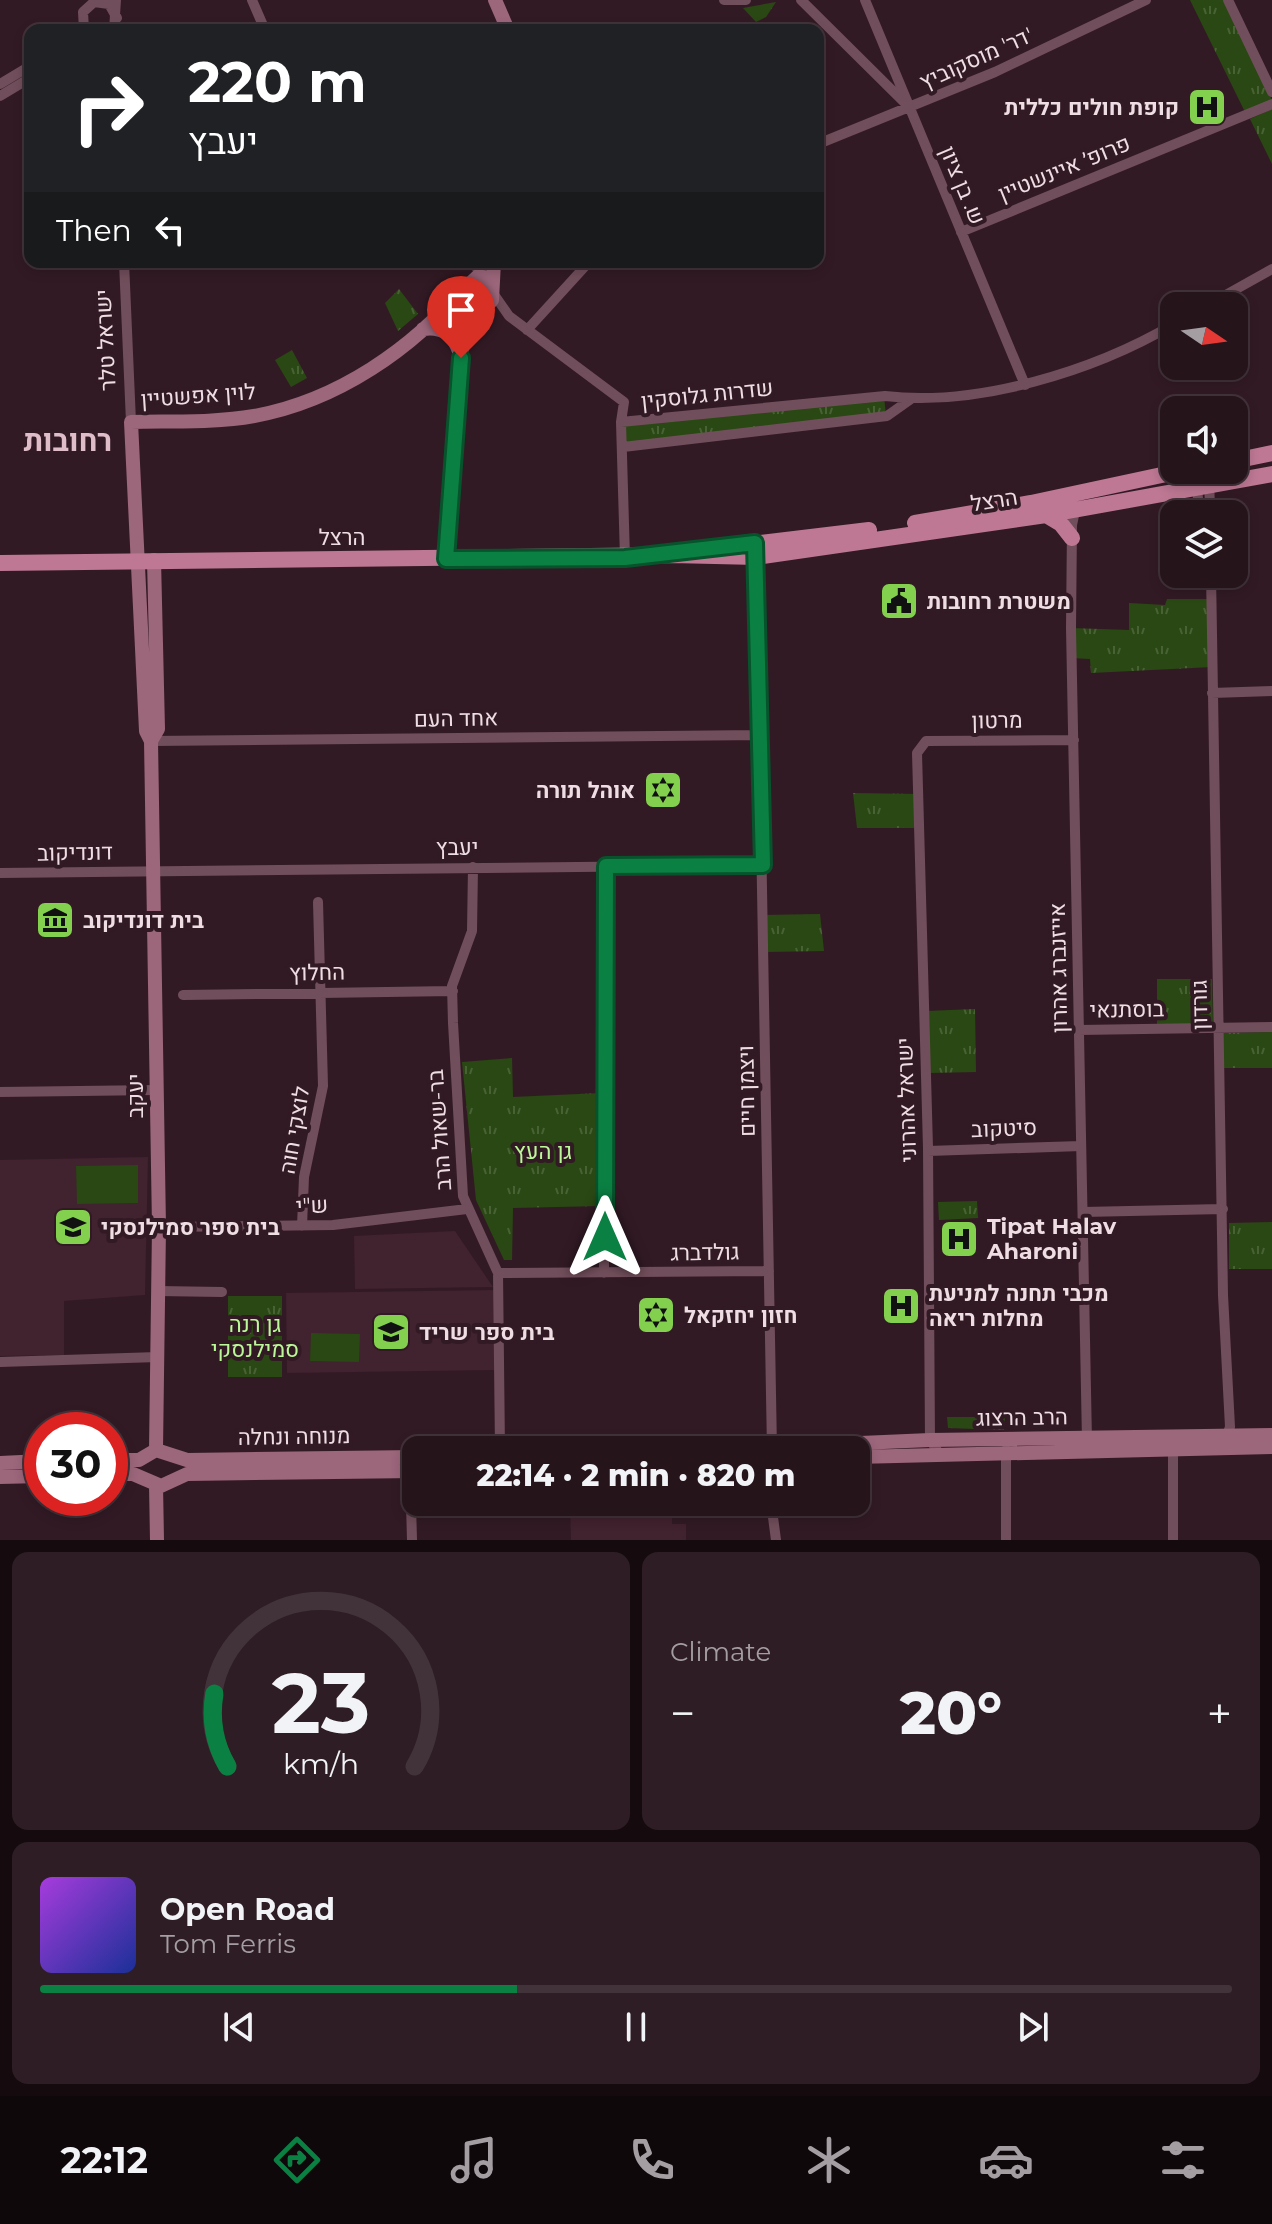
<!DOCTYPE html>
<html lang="en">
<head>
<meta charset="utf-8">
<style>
	:root { --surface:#26141b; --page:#2e1d24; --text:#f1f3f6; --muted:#a49ea3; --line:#42333a; --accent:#0b8043 }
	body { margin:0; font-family:Montserrat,Heebo,sans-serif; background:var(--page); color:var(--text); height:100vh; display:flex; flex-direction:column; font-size:30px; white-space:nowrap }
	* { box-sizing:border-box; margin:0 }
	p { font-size:26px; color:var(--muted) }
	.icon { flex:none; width:44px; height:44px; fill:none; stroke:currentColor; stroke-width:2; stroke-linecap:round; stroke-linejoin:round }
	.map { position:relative; height:1540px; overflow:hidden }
	.drawer { display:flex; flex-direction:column; gap:12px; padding:12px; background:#150b0f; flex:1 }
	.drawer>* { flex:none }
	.guide { position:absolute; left:24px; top:24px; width:800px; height:244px; border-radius:16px; box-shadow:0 4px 12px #0003,0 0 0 2px var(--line); background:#202124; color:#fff; overflow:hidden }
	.needle { width:52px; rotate:103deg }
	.fabs { position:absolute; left:1160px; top:292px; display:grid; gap:16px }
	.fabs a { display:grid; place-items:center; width:88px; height:88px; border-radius:16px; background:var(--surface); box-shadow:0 4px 12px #0003,0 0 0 2px var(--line); font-size:40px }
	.speed { position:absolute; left:24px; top:1412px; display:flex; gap:16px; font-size:40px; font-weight:700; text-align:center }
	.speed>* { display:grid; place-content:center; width:104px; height:104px; border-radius:50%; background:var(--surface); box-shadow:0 4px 12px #0003,0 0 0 2px var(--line); line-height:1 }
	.speed .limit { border:12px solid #d22; background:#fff; color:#111 }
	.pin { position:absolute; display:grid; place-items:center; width:68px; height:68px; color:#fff; margin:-82px -34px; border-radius:50% 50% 50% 0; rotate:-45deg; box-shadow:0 0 8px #0007 }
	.pin .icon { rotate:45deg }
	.me { position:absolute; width:88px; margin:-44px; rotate:0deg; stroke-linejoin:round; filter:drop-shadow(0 0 6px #0008) }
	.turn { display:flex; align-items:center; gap:28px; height:168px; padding:0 32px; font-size:36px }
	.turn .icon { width:104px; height:104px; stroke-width:2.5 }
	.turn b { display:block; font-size:56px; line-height:68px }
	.then { display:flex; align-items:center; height:76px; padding:0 32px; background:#0003; gap:16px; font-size:30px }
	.big { font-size:60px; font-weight:800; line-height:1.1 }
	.drawer .tile { flex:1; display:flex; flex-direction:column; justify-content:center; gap:12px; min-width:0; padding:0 28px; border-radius:16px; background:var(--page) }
	.drawer .dial { align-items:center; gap:0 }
	.dial svg { height:208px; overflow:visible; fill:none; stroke:var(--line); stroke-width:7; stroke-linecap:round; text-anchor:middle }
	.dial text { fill:var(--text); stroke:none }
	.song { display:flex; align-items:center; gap:24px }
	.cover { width:96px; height:96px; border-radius:12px; background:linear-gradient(135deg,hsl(280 70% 55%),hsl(230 70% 35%)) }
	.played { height:8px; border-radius:4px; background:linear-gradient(90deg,var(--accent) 40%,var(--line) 40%) }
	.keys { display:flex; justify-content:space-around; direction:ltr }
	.heat { display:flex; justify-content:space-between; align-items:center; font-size:44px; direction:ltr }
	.drawer .tiles { flex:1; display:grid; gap:12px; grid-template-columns:1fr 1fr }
	.tile:last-child { grid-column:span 2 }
	.trip { position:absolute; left:402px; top:1436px; width:468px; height:80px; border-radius:16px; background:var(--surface); box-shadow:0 4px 12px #0003,0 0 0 2px var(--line); font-weight:800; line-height:80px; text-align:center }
	.tabs { display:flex; height:128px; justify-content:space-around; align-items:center; background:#0f080b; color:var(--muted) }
	.tabs .icon { width:56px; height:56px }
	.tabs .current { color:var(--accent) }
	.tabs b { font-size:36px; color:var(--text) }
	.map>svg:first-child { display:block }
	.built { fill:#41222f }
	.park { fill:url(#park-tufts) }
	.garden { fill:#294813 }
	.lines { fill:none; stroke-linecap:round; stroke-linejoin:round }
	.street { stroke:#714e5b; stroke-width:10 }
	.secondary { stroke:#9c667b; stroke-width:14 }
	.primary { stroke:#be7893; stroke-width:16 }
	.route-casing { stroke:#07532c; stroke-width:20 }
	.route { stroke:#0b8043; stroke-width:14 }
	.labels { text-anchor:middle; stroke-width:8; stroke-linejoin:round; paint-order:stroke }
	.street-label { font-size:22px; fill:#eedde3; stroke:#321a24 }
	.poi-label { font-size:22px; font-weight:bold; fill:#eedde3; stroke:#321a24; text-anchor:start }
	.park-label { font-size:22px; fill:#bbf998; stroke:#321a24 }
	.district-label { font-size:30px; font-weight:bold; fill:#debdc9; stroke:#321a24 }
</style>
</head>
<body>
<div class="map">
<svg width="1272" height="1540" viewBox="0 0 1272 1540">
	<defs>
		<pattern id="park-tufts" width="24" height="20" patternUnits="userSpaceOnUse" patternTransform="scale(2)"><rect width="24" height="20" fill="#294813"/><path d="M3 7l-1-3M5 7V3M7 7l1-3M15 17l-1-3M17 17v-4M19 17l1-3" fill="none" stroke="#486235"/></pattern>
	</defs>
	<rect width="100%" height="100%" fill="#321a24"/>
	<path class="built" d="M 148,1157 L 145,1295 L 64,1301 L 64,1355 L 0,1356 L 0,1160 Z
		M 455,1231 L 493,1287 L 355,1289 L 354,1236 Z
		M 495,1290 L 495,1370 L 287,1373 L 286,1293 Z
		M 570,1502 L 672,1503 L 672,1524 L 686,1524 L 686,1540 L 571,1540 Z"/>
	<path class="park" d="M 1190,0 L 1223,0 L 1272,100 L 1245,112 Z
		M 776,2 L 766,17 L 756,22 L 743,8 Z
		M 1272,109 L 1272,164 L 1250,119 Z
		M 399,289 L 418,314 L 398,331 L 385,303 Z
		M 292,350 L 307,378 L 291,387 L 275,360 Z
		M 884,397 L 886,415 L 623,444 L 622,425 Z
		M 1167,599 L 1211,599 L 1212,667 L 1091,673 L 1090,659 L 1072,658 L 1071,628 L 1129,630 L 1129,603 L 1165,605 Z
		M 853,793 L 918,794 L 918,828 L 857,828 Z
		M 820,914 L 824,951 L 764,952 L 763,915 Z
		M 1157,979 L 1212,979 L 1213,1026 L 1157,1027 Z
		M 975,1009 L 976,1072 L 928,1073 L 927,1011 Z
		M 1272,1032 L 1272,1068 L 1223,1068 L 1222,1033 Z
		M 512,1058 L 513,1097 L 601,1093 L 600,1206 L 513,1208 L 512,1260 L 504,1260 L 476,1200 L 462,1062 Z
		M 977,1201 L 978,1218 L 939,1220 L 938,1202 Z
		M 1272,1222 L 1272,1269 L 1229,1269 L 1229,1223 Z
		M 228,1296 L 282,1296 L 282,1377 L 228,1377 Z
		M 947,1417 L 1005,1417 L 1004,1430 L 948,1428 Z"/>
	<path class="garden" d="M 138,1165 L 138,1203 L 77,1204 L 76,1166 Z
		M 311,1333 L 360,1334 L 359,1362 L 310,1361 Z"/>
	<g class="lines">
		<path class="street" d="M 252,0 L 265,30
			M 724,0 L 746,0
			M 801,0 L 906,104
			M 865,0 L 1025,385
			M 1228,0 L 1272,92
			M 84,30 L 83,12 L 94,2 L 109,4 L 117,18
			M 114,30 L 116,0
			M 0,84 L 30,66
			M 0,96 L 30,78
			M 818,144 L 995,72 L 1146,0
			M 961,232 L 1272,104
			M 124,262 L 131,422
			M 471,262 L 486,277
			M 493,293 L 509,316 L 624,402 L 621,422 L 625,558
			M 1206,306 L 1272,269
			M 527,330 L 589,262
			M 621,422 L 885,396 C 977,407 1094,371 1174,324
			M 623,447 L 887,416 L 911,399
			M 1196,470 L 1199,514
			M 1209,470 L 1210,514
			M 1076,506 L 1072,525 L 1071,628 L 1087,1441
			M 756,553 L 772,1450
			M 1211,574 L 1223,1295 L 1230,1427 L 1226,1438
			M 1212,693 L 1272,691
			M 151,741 L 761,735
			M 473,867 L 472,931 L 452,986 L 453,1023 L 463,1196 L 498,1273 L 500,1450
			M 0,873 L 763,865
			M 183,995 L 453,991
			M 1079,1030 L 1272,1027
			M 0,1092 L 157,1090
			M 928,1151 L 1081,1146
			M 1083,1212 L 1223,1209
			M 302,1226 L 304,1177 L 323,1086 L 318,902
			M 159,1227 L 333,1225 L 467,1209
			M 498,1273 L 769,1271
			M 604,1273 L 606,866
			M 158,1291 L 222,1292
			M 0,1362 L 158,1357
			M 939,1453 L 930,1440 L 928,1148 L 917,753 L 926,741 L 1074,740
			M 410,1467 L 412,1540
			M 771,1502 L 776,1540
			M 1006,1540 L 1006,1450
			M 1173,1540 L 1173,1450 L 1177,1446"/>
		<path class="secondary" d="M 495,0 L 508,30
			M 480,314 L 466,310 L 463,290 L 478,276 L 487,278 L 492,286
			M 423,329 C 443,326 454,335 460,354
			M 446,559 L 462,344 L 472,322 L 492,300 L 494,262
			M 151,741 L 158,729 L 154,560
			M 156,1450 L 159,1227 L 151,741 L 146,731 L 131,422 C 171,421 215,423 254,416 C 337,401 413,349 466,285
			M 697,1450 L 930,1440 L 1272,1435
			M 856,1457 L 1272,1447
			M 110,1460 L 139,1460 L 156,1450 L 187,1460 L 416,1457
			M 0,1463 L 42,1461
			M 110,1474 L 133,1474 L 161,1486 L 187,1474 L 416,1471
			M 0,1477 L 42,1476
			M 156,1485 L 157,1540"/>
		<path class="primary" d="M 1234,461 L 1272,453
			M 1046,515 L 1061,524 L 1072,538
			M 915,523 L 1031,503 L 1185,470
			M 701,550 L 869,530
			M 0,563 L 672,555 L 757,557 L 1046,515 L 1272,474"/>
	</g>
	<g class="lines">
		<defs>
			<path id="route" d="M 461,358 L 446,559 L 625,558 L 755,543 L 763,865 L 606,866 L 605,1237"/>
		</defs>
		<use href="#route" class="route-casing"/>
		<use href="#route" class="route"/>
	</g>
	<defs>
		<symbol id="hospital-square" viewBox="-11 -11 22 22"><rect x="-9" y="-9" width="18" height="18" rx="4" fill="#83d04f" stroke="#321a24"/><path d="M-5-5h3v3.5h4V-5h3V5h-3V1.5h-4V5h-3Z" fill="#111"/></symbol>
		<symbol id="civic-square" viewBox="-11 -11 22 22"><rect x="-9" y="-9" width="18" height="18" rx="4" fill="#83d04f" stroke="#321a24"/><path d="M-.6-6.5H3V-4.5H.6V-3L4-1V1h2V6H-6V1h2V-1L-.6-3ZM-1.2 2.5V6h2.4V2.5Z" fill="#111"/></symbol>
		<symbol id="synagogue-square" viewBox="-11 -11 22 22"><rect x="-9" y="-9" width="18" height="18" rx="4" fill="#83d04f" stroke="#321a24"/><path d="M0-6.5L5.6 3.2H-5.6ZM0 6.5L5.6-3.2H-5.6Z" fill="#111"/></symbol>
		<symbol id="museum-square" viewBox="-11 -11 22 22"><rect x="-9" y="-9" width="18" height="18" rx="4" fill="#83d04f" stroke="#321a24"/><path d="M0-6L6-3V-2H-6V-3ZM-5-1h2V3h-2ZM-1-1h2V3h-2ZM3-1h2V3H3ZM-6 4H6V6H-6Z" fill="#111"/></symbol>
		<symbol id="school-square" viewBox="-11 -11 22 22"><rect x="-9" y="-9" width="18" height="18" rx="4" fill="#83d04f" stroke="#321a24"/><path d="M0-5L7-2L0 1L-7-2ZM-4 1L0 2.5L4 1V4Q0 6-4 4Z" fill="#111"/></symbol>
	</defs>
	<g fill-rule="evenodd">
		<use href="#hospital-square" x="1185" y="85" width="44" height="44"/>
		<use href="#civic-square" x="877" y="579" width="44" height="44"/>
		<use href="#synagogue-square" x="641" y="768" width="44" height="44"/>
		<use href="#museum-square" x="33" y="898" width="44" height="44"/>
		<use href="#school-square" x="51" y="1205" width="44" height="44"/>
		<use href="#hospital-square" x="937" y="1217" width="44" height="44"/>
		<use href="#hospital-square" x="879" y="1284" width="44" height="44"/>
		<use href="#synagogue-square" x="634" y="1293" width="44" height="44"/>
		<use href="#school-square" x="369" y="1310" width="44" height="44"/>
	</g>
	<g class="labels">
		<g class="street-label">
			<text transform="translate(976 58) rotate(-24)" y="8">דר' מוסקוביץ'</text>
			<text transform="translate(1064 168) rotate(-22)" y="8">פרופ׳ איינשטיין</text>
			<text transform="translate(963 185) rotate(67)" y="8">ש. בן ציון</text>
			<text transform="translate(105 340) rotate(-93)" y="8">ישראל טלר</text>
			<text transform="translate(707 394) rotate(-6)" y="8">שדרות גלוסקין</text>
			<text transform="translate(198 395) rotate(-4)" y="8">לוין אפשטיין</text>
			<text transform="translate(994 500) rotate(-9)" y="8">הרצל</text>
			<text x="342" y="545">הרצל</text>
			<text transform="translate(456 718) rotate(-1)" y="8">אחד העם</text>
			<text transform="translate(997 720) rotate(-1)" y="8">מרטון</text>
			<text x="457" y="855">יעבץ</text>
			<text transform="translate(75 852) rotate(-1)" y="8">דונדיקוב</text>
			<text transform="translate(1058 968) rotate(-91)" y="8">אייזנברג אהרון</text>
			<text transform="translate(317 972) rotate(-1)" y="8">החלוץ</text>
			<text transform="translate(1199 1005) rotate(-91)" y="8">גורדון</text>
			<text transform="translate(1127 1009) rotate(-1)" y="8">בוסתנאי</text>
			<text transform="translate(746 1091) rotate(-91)" y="8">ויצמן חיים</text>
			<text transform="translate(135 1096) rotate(-90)" y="8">יעקב</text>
			<text transform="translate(906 1100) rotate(-92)" y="8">ישראל אהרוני</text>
			<text transform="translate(1004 1128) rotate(-2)" y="8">סיטקוב</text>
			<text transform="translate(294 1130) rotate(-80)" y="8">לוצקי חוה</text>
			<text transform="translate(439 1130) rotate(-94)" y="8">בר-שאול הרב</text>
			<text transform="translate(312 1205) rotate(-3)" y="8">ש"י</text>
			<text transform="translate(705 1252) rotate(-1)" y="8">גולדברג</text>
			<text transform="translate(1022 1417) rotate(-1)" y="8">הרב הרצוג</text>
			<text transform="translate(294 1436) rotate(-1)" y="8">מנוחה ונחלה</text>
		</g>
		<g class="poi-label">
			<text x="1179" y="115" text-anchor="end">קופת חולים כללית</text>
			<text x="927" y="609">משטרת רחובות</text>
			<text x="635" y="798" text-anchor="end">אוהל תורה</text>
			<text x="83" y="928">בית דונדיקוב</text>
			<text x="987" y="1234">Tipat Halav<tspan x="987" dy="25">Aharoni</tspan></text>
			<text x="101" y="1235">בית ספר סמילנסקי</text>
			<text x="929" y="1301">מכבי תחנה למניעת<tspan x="929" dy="25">מחלות ריאה</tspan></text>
			<text x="684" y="1323">חזון יחזקאל</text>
			<text x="419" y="1340">בית ספר שריד</text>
		</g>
		<g class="park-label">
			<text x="543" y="1159">גן העץ</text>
			<text x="255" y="1332">גן רנה<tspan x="255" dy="25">סמילנסקי</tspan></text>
		</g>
		<g class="district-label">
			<text x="68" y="451">רחובות</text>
		</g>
	</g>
</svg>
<div class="fabs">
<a><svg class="needle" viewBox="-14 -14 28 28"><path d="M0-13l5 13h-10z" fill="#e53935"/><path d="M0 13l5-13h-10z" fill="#a49ea3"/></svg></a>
<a><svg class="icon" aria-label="sound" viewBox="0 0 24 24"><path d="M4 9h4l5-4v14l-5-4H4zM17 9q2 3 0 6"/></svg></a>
<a><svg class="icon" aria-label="layers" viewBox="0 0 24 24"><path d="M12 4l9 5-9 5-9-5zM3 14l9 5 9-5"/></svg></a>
</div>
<div class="speed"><div class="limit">30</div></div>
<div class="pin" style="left:461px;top:358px;background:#d93025"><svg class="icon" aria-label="arrive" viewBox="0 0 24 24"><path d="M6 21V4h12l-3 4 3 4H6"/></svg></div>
<svg class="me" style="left:605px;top:1237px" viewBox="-20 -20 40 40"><path d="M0-17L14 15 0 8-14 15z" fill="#0b8043" stroke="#fff" stroke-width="4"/></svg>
<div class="trip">22:14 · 2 min · 820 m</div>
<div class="guide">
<div class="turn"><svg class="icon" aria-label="right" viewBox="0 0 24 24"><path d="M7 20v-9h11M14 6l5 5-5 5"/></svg><div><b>220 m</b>יעבץ</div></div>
<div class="then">Then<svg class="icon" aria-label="left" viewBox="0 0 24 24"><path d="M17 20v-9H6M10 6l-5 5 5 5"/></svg></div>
</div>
</div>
<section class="drawer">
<div class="tiles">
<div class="tile dial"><svg viewBox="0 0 100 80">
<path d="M14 69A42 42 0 1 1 86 69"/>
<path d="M14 69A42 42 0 0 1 9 41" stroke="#0b8043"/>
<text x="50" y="56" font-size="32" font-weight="700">23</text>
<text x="50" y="72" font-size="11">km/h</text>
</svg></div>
<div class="tile"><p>Climate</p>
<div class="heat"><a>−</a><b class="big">20°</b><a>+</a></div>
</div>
<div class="tile">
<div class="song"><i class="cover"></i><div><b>Open Road</b><p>Tom Ferris</p></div></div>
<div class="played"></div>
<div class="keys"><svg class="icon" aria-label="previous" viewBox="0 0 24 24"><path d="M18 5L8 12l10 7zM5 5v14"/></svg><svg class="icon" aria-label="pause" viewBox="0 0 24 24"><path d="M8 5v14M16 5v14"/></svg><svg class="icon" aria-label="next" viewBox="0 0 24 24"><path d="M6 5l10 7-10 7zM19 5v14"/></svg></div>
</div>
</div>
</section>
<nav class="tabs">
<b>22:12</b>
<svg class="icon current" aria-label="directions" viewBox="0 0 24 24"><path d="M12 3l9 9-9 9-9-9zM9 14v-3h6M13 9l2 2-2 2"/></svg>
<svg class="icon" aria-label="music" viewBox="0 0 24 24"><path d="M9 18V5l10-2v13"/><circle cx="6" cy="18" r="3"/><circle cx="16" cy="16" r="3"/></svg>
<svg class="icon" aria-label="phone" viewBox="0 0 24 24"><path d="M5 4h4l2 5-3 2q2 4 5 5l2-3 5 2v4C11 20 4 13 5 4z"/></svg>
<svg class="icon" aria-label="climate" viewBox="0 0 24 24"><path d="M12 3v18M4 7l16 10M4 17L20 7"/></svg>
<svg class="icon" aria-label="car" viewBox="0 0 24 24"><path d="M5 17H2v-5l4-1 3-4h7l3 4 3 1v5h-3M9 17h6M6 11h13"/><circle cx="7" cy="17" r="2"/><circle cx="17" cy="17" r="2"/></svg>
<svg class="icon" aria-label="filters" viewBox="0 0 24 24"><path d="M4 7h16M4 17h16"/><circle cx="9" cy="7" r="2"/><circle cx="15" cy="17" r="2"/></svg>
</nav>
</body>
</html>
